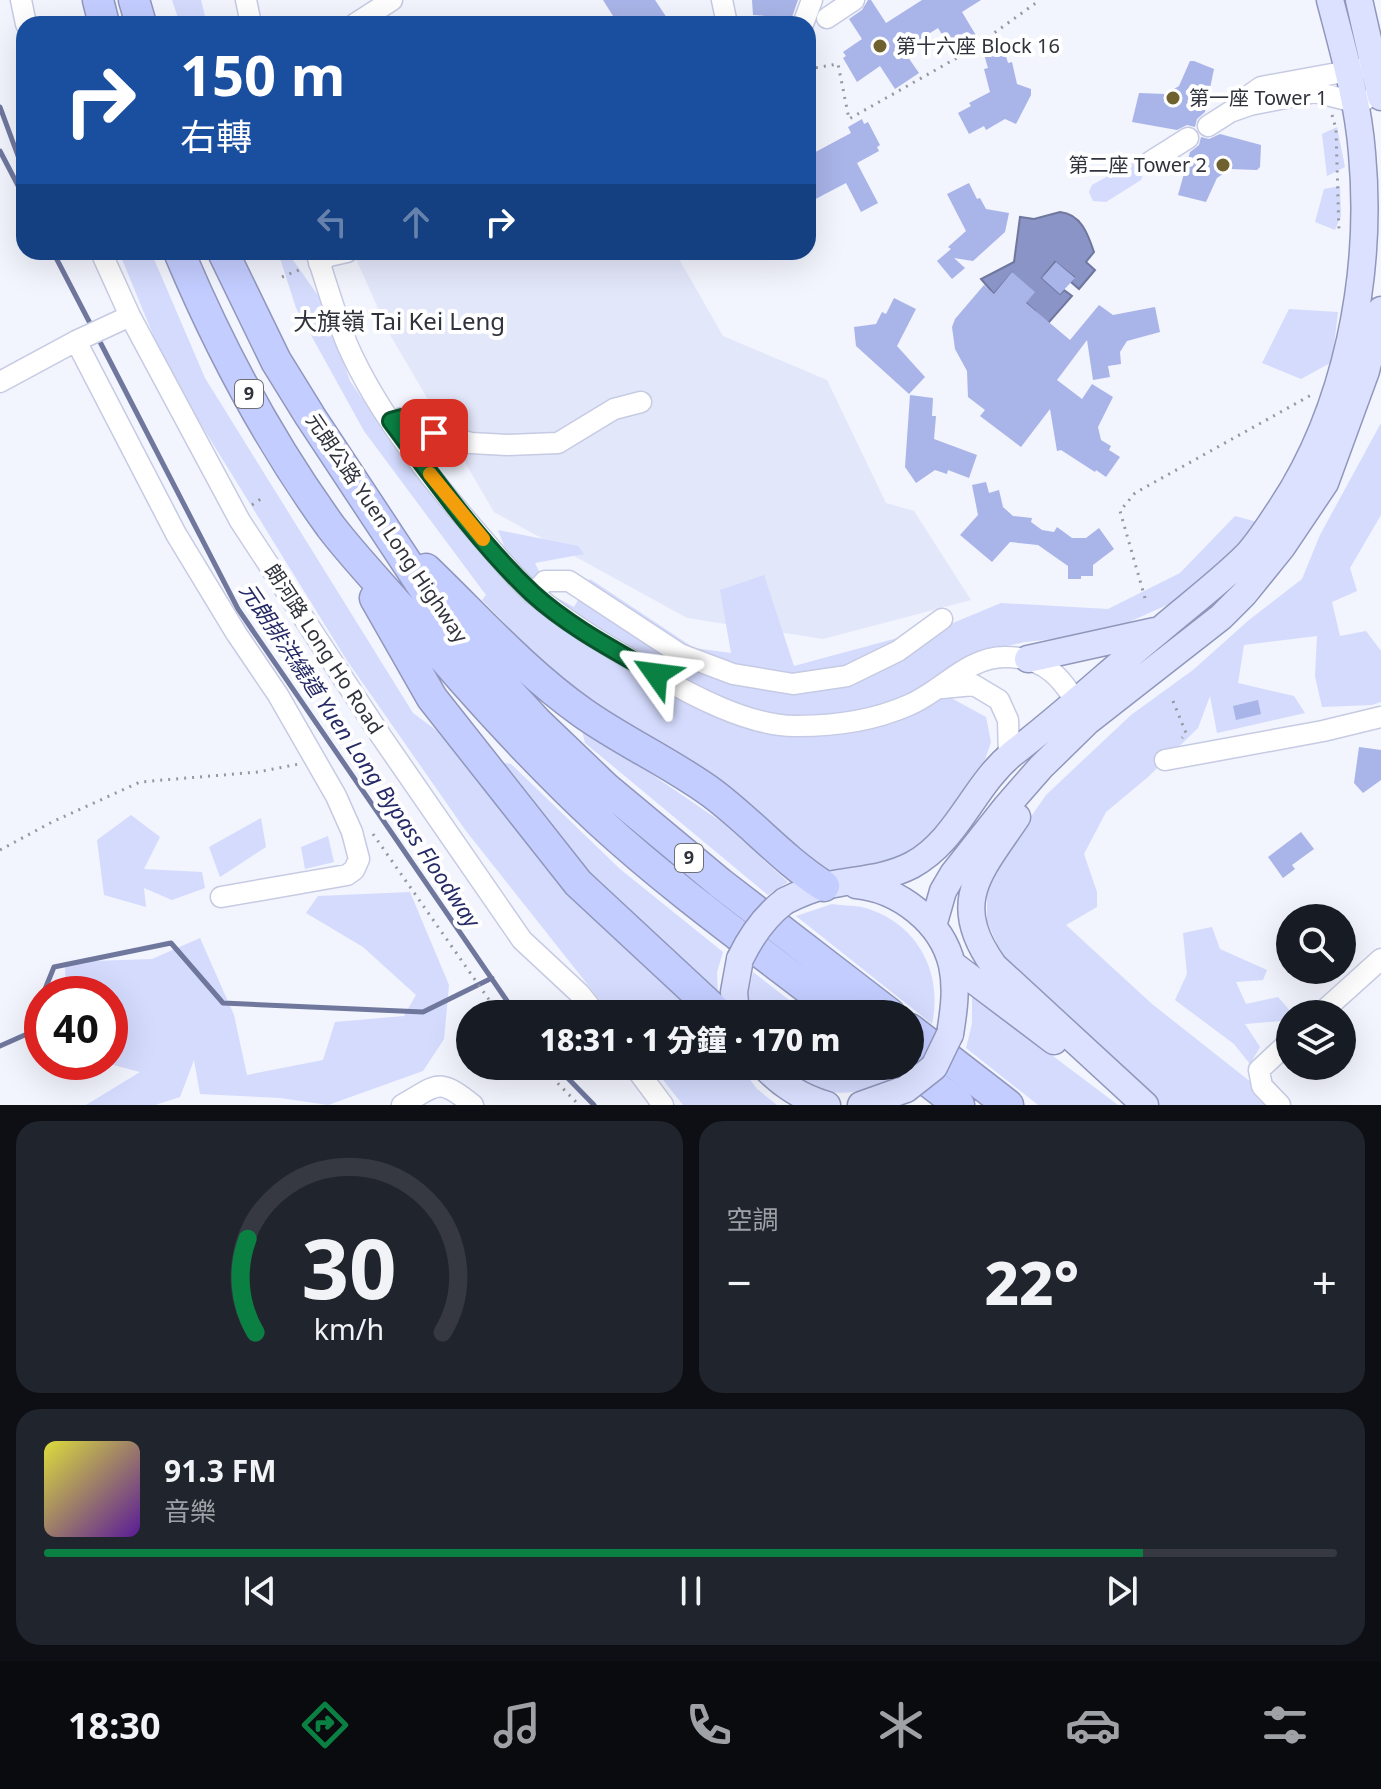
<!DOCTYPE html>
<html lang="zh-TW">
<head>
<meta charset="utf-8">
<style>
	:root { --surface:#171b24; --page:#20242c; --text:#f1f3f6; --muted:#9ea1a6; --line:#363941; --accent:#0b8043 }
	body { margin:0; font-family:"Noto Sans","Noto Sans TC",sans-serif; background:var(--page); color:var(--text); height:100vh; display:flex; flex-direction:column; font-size:30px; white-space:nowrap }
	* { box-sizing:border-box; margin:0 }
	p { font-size:26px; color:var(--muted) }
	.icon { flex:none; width:44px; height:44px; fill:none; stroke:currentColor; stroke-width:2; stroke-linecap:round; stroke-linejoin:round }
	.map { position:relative; height:1105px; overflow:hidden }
	.sheet { display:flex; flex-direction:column; gap:16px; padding:16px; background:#0d0f14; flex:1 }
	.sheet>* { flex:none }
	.banner { position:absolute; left:16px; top:16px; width:800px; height:244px; border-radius:24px; box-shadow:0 8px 32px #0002; background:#1a4fa0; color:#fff; overflow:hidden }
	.fabs { position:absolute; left:1276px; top:904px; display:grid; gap:16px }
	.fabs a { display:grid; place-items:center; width:80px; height:80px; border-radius:50%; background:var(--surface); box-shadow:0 8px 32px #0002; font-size:40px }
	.speed { position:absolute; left:24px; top:976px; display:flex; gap:16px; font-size:40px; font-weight:700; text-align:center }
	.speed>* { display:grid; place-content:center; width:104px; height:104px; border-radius:50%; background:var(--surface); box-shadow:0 8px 32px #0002; line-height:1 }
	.speed .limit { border:12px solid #d22; background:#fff; color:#111 }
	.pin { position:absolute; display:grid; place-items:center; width:68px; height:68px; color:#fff; margin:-34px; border-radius:16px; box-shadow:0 4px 12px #0006 }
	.me { position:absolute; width:88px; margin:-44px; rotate:301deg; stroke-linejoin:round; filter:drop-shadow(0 0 6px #0008) }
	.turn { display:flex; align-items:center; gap:28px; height:168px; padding:0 32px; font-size:36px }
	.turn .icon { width:104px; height:104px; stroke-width:2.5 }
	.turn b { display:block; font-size:56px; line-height:68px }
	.lanes { display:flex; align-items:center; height:76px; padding:0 32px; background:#0003; justify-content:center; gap:40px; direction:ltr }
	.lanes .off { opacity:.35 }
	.big { font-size:60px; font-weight:800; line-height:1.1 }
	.sheet .card { flex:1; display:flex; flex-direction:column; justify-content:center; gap:12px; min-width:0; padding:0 28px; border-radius:24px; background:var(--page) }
	.sheet .dial { align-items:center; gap:0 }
	.dial svg { height:208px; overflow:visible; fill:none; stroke:var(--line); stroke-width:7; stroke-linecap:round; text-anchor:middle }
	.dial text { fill:var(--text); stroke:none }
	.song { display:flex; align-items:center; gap:24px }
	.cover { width:96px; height:96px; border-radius:12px; background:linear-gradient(135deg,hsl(60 70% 55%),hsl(270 70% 35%)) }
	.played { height:8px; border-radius:4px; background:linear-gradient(90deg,var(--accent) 85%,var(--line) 85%) }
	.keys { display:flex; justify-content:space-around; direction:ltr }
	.heat { display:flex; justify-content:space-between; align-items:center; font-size:44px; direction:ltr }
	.sheet .tiles { flex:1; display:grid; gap:16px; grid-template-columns:1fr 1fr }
	.card:last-child { grid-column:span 2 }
	.trip { position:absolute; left:456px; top:1000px; width:468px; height:80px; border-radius:40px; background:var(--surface); box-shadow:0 8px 32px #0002; font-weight:800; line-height:80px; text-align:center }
	.tabs { display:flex; height:128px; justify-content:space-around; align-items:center; background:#090b0e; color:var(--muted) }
	.tabs .icon { width:56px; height:56px }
	.tabs .active { color:var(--accent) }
	.tabs b { font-size:36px; color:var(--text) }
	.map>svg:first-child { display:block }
	.built { fill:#e3e7fa }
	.green { fill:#d4dbfd }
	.water { fill:#8a94c7; stroke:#6f779d; stroke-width:2 }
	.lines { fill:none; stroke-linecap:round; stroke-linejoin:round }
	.stream { stroke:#6f779d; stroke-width:5 }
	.building { fill:#a9b4e8 }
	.minor-casing { stroke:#c6cbe3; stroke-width:23 }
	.major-casing { stroke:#9097bb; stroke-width:29 }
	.highway-casing { stroke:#9097bb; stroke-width:33 }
	.path { stroke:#9597a1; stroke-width:3; stroke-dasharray:2 6; stroke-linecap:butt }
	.minor { stroke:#fff; stroke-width:20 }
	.major { stroke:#dbe1ff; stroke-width:26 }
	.highway { stroke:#c3cdff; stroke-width:30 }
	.major-bridge-casing { stroke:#9097bb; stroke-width:29; stroke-linecap:butt }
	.major-bridge { stroke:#dbe1ff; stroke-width:26 }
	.route-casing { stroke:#07532c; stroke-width:20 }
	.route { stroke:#0b8043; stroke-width:14 }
	.slow { stroke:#f59e0b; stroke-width:14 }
	.poi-dot { fill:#6f622f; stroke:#fff; stroke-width:3 }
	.labels { text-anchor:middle; stroke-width:8; stroke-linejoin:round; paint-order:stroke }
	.shield { fill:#fff; stroke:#6e7076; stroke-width:2 }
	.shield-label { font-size:18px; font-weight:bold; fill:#30323c }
	.poi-label { font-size:20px; fill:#30323c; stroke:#fff; text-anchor:start }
	.street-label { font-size:20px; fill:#30323c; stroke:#fff }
	.water-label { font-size:22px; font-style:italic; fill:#252a67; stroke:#fff }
	.quarter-label { font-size:24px; fill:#30323c; stroke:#fff }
</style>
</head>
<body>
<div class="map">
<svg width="1381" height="1105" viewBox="0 0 1381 1105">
	<rect width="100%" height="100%" fill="#f2f4fe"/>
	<path class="built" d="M 353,252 L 675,252 L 723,336 L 827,380 L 886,503 L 914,511 L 971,600 L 823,639 L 687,618 L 494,512 L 389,333 Z"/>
	<path class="green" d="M 172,0 L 201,0 L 207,24 L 180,24 Z
		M 1337,127 L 1345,167 L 1327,176 L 1322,134 Z
		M 1133,162 L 1141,167 L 1143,174 L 1141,180 L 1106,202 L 1093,201 L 1089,192 L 1092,185 Z
		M 1340,186 L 1341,216 L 1335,230 L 1315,222 L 1324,189 Z
		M 119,252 L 151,252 L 205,378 L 413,713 L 436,730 L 568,890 L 700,1014 L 611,1014 L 466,831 L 346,659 L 192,410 L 154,337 Z
		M 278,252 L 290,252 L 293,260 L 324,304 L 350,381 L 379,423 L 506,551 L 498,530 L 578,546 L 584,554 L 535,563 L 550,594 L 574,607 L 590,579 L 694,648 L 731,653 L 720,590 L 764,575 L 794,666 L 953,623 L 1001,603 L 1108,609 L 1180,573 L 1235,516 L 1257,522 L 1240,550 L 1194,593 L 1102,634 L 1025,642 L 976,653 L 929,686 L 986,717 L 991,742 L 977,783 L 952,819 L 902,862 L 844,872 L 827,869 L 809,861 L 592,703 L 556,675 L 482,600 L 486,595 L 364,431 L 296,308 Z
		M 1289,309 L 1338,312 L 1332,362 L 1301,379 L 1262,363 Z
		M 1381,423 L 1381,515 L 1350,568 L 1357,591 L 1332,602 L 1340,636 L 1366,631 L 1381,651 L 1381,702 L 1372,705 L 1322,707 L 1315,676 L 1317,636 L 1244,645 L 1238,683 L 1294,696 L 1305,713 L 1217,733 L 1210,696 L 1198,728 L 1148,777 L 1106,812 L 1084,854 L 1097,892 L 1097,907 L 1066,925 L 1152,1004 L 1280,1105 L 1159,1105 L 1133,1085 L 1004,960 L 987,921 L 987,896 L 996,867 L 1046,795 L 1131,715 L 1193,670 L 1249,620 L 1302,579 L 1320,535 Z
		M 581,726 L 723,823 L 788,882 L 768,895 L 585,743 Z
		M 494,761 L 511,764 L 620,869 L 723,952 L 717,972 L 718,997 L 598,886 Z
		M 131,815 L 160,837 L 144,869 L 202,872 L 205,888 L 172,900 L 144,888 L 146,907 L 104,895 L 97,840 Z
		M 261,818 L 266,847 L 220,877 L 209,847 Z
		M 328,836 L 334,862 L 305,869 L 301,847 Z
		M 410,892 L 449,985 L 444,1039 L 423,1071 L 328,1105 L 280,1098 L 200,1094 L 194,1060 L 180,1097 L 155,1105 L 86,1105 L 140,1072 L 102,1062 L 110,1062 L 110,994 L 66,994 L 65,962 L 152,959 L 200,938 L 234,1015 L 247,1075 L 323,1060 L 335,1022 L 404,1016 L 416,995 L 363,947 L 306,913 L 318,896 Z
		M 832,904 C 844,906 858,905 869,909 C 919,926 943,974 932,1024 L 796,916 Z
		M 1212,927 L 1220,949 L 1267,970 L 1263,980 L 1236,982 L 1246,1004 L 1278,997 L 1293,1014 L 1290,1014 L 1290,1030 L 1276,1038 L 1281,1021 L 1245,1024 L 1260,1047 L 1250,1064 L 1234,1044 L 1175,1000 L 1187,974 L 1183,933 Z
		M 753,972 L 807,1014 L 750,1014 L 748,995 Z
		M 972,995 L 1118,1105 L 1038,1105 L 966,1048 L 972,1024 Z
		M 652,1066 L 740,1066 L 757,1089 L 777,1105 L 683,1105 Z
		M 776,1066 L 875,1066 L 892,1079 C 840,1102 822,1095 776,1066 Z"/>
	<path class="water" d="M 1060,212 C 1081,214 1088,234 1094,252 L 1086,262 L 1095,270 L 1079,289 L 1071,282 L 1074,277 L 1055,262 L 1042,278 L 1060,294 L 1064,290 L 1072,296 L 1043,329 L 1029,318 L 1035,311 L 1026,303 L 1012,273 L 994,294 L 981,279 L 1014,262 L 1020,217 L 1034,219 Z"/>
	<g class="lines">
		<path class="stream" d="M 0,107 L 24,172
			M 0,151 L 24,197
			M 53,252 L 93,329
			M 98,338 L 238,609 L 516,1014
			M 43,994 L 54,967 L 171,943 L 223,1003 L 423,1012 L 492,978
			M 0,1046 L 27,1034 L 42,997
			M 556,1066 L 594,1105"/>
	</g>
	<path class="building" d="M 603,0 L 655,0 L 667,18 L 658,24 L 618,24 Z
		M 752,0 L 798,0 L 791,20 L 782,21 L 782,19 L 767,21 L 766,16 L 753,15 Z
		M 868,0 L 871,0 L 886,23 L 922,0 L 981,0 L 962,12 L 977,37 L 953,52 L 938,28 L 903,50 L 919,73 L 895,89 L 880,66 L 857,82 L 843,58 L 846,56 L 843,52 L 862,39 L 849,19 L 862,10 Z
		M 1003,46 L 1008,63 L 1012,62 L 1017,84 L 1031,89 L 1031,95 L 1016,124 L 1005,119 L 986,130 L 984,126 L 969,134 L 958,113 L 971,106 L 969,103 L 990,92 L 984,69 L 988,68 L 983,51 Z
		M 1190,61 L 1194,61 L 1214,69 L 1205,112 L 1197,119 L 1195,127 L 1187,125 L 1177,130 L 1132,122 L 1139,93 L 1166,94 L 1179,86 Z
		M 862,119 L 864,124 L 868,122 L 880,145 L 877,147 L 879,151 L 857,163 L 878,203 L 861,212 L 846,183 L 808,203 L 808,156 L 851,133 L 848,127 Z
		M 1220,134 L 1261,145 L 1260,167 L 1257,170 L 1230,169 L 1217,178 L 1206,202 L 1178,195 L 1190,152 L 1199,145 L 1201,137 L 1209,139 Z
		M 969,183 L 977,199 L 980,198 L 986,209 L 1009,213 L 1005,232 L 973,261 L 954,258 L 965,268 L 952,279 L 937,261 L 951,249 L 948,247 L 966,231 L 947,194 Z
		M 1056,262 L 1075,278 L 1060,294 L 1042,278 Z
		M 1012,272 L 1035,292 L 1026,303 L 1070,340 L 1099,305 L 1113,315 L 1155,307 L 1160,332 L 1127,341 L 1120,352 L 1121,364 L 1108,366 L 1110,377 L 1093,380 L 1087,340 L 1057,380 L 1082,399 L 1092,384 L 1113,397 L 1098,427 L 1101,440 L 1111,446 L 1109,450 L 1120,457 L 1106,477 L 1096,470 L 1095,472 L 1061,450 L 1057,451 L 1050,409 L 1021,447 L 980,416 L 985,410 L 968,397 L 967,371 L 955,349 L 952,327 L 955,319 L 984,285 L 994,294 Z
		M 894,298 L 916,309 L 897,346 L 925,377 L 909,394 L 856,346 L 854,327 L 876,324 L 882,312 L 886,314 Z
		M 910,395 L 933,398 L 932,416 L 936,416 L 934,439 L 977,455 L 969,478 L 948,470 L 947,474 L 935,470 L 916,483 L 905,467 Z
		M 986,482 L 989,493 L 999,490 L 1003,507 L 1013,516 L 1032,518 L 1031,522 L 1042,530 L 1054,532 L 1057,527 L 1072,538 L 1086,538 L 1099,528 L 1114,549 L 1093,565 L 1093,576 L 1081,576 L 1081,579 L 1068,579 L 1068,566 L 1038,545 L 1010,542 L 992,562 L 960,535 L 978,515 L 972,485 Z
		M 1258,700 L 1261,714 L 1236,720 L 1233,706 Z
		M 1359,747 L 1381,750 L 1381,780 L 1363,793 L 1354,783 Z
		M 1301,832 L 1314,849 L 1292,865 L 1295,869 L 1283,878 L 1268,857 Z"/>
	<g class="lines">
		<defs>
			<path id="minor" d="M 21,0 L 26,24
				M 246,0 L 251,24
				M 722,0 L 727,24
				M 827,18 L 854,0
				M 355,24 L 392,0
				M 803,24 L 812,0
				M 1240,102 L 1261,87 L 1381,65
				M 1208,126 L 1230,112 L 1250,105 L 1315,92 L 1355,102 L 1365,100
				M 1150,162 L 1188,138
				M 101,252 L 130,316 L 240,521 L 381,736 L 522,940 L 580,994 L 596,1014
				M 316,252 C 326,282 335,314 347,344 C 378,415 431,479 481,537 C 498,556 515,579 535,595 C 571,625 611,648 651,671 C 690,695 751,727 797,726 C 836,726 873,721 909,705 C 942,691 967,657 1005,657 C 1048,657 1062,679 1083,713
				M 319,263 L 329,256 L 347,252
				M 76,341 L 176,534 L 236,633 L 278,695 L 336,796 L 352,832 L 359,859 L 354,870 L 347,875 L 221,897
				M 0,382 L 76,341 L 130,316
				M 391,421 L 402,418 L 434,433 L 471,443 L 507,445 L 558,443 L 614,409 L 641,402
				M 533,594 L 545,581 L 569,581 L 680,654 L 733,674 L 793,684 L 847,676 L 898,651 L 942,619
				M 942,688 L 974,685 L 999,700 L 1008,720 L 1009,757
				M 1165,760 L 1323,731 L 1381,717
				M 1320,1014 L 1381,959
				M 634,1066 L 663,1105
				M 402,1105 C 439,1084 438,1077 473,1105
				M 1280,1105 L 1262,1086 L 1259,1070 L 1290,1041"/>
			<path id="major" d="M 1359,0 L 1381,97
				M 1028,659 L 1155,631
				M 1017,817 C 980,872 948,902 994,966 L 1145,1105
				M 856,885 C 899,889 942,922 952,965 C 957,988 954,1010 950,1034
				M 785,901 C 797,895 810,889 824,886 C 854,879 883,880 912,865 C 958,840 973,786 1012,754 C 1063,715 1110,671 1160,630 C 1189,605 1220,582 1247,555 C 1259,542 1269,526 1279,511 C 1347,410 1373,274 1362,153 C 1358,101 1343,50 1330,0
				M 933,926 L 943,891 L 953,874 L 1006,807 L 1041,767 L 1088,721 L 1221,617 L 1244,594 L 1282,547 L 1325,483 L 1366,371 L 1381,310
				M 952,964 L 1054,1041
				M 736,1014 L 734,992 L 740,959
				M 764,1066 C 783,1086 801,1097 827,1105
				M 861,1105 L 906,1089"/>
			<path id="highway" d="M 98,0 L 104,24
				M 134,0 L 141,24
				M 179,252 C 219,347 270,443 331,527 C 354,557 381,585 406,614 C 467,687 530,757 600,822 C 675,891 760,951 841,1014
				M 223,252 L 276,361 L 310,416 L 438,610 L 463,642 L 537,722 L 606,788 L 720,883 L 890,1014
				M 426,569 C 477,618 525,672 583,713 C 624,742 671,763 712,793 C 751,822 782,859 824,886
				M 375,598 L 432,698 L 578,883 L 719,1014
				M 910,1029 L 1008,1105
				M 908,1066 L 959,1105"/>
		</defs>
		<use href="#minor" class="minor-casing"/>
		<use href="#major" class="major-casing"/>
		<use href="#highway" class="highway-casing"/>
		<path class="path" d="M 808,69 L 838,64 L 849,119 L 969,51 L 1040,0
			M 1332,115 L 1336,129 L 1339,233
			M 282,277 L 304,268
			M 252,505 L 262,498
			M 1145,598 L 1120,511 L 1135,493 L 1313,394
			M 1173,701 L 1186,733 L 1182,738
			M 373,834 L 499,1014
			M 0,850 L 52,822 L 140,782 L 258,772 L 299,764
			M 541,1066 L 579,1105"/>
		<use href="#minor" class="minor"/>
		<use href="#major" class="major"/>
		<use href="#highway" class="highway"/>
		<defs>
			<path id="major-bridge" d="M 740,959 C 751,936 765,916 785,901
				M 906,1089 L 934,1067 L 950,1034"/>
		</defs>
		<use href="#major-bridge" class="major-bridge-casing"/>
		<use href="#major-bridge" class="major-bridge"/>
	</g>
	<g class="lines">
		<defs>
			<path id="route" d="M 434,433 L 402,418 L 391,421 C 435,480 478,542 532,593 C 568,626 614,650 656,674"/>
		</defs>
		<use href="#route" class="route-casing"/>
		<use href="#route" class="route"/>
		<path class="slow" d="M 430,474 L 483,539"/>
	</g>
	<g class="poi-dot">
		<circle cx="880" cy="46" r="8"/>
		<circle cx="1173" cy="98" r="8"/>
		<circle cx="1223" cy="165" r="8"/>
	</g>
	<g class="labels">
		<g class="shield">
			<rect x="235" y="380" width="28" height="28" rx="6"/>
			<rect x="675" y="844" width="28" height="28" rx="6"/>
		</g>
		<g class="shield-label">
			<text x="249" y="400">9</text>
			<text x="689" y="864">9</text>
		</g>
		<g class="poi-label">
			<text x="896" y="53">第十六座 Block 16</text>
			<text x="1189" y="105">第一座 Tower 1</text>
			<text x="1207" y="172" text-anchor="end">第二座 Tower 2</text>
		</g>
		<g class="street-label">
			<text transform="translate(387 528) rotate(56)" y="7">元朗公路 Yuen Long Highway</text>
			<text transform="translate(324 649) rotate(57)" y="7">朗河路 Long Ho Road</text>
		</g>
		<g class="water-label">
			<text transform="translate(360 755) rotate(56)" y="8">元朗排洪繞道 Yuen Long Bypass Floodway</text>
		</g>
		<g class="quarter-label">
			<text x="399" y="330">大旗嶺 Tai Kei Leng</text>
		</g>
	</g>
</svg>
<div class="fabs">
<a><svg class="icon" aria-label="search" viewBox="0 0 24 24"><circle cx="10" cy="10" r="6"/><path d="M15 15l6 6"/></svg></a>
<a><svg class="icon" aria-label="layers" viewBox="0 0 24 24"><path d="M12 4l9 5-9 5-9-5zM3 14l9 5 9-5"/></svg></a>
</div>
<div class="speed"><div class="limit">40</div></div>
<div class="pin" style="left:434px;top:433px;background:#d93025"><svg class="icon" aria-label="arrive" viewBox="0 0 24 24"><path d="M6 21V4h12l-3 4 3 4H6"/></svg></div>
<svg class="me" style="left:656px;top:674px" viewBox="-20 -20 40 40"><path d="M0-17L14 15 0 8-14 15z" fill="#0b8043" stroke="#fff" stroke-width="4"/></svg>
<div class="trip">18:31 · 1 分鐘 · 170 m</div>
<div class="banner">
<div class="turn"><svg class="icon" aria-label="right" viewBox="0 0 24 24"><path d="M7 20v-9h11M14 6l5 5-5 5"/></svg><div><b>150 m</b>右轉</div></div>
<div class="lanes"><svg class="icon off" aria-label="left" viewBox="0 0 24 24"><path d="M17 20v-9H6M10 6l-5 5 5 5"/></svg><svg class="icon off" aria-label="ahead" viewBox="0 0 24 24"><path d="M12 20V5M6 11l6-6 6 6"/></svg><svg class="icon" aria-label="right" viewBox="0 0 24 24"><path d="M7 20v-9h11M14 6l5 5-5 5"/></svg></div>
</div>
</div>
<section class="sheet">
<div class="tiles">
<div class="card dial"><svg viewBox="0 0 100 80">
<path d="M14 69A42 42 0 1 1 86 69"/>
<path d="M14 69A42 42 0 0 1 11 33" stroke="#0b8043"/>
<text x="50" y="56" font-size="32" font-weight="700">30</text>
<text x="50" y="72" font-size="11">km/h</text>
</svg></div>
<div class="card"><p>空調</p>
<div class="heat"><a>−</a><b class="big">22°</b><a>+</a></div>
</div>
<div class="card">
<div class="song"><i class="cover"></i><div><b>91.3 FM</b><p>音樂</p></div></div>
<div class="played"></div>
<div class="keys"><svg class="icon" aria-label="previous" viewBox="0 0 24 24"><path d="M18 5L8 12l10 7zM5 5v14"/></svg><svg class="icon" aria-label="pause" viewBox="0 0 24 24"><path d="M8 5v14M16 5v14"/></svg><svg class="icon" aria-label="next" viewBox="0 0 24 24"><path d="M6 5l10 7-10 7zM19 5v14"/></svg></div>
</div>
</div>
</section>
<nav class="tabs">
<b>18:30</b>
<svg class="icon active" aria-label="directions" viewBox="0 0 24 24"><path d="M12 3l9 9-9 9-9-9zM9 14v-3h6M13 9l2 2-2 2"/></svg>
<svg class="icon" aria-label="music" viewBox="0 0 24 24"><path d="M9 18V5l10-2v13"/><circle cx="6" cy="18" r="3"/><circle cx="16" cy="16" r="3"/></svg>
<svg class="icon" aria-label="phone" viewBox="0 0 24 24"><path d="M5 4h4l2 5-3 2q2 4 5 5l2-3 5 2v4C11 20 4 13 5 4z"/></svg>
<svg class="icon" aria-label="climate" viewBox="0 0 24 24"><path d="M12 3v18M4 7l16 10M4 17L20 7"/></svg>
<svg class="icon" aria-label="car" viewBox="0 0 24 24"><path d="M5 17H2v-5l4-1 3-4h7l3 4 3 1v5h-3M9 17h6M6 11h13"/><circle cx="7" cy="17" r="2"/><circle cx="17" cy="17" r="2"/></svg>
<svg class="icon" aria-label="filters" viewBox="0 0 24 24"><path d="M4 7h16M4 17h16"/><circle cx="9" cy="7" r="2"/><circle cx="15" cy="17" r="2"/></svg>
</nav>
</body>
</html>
